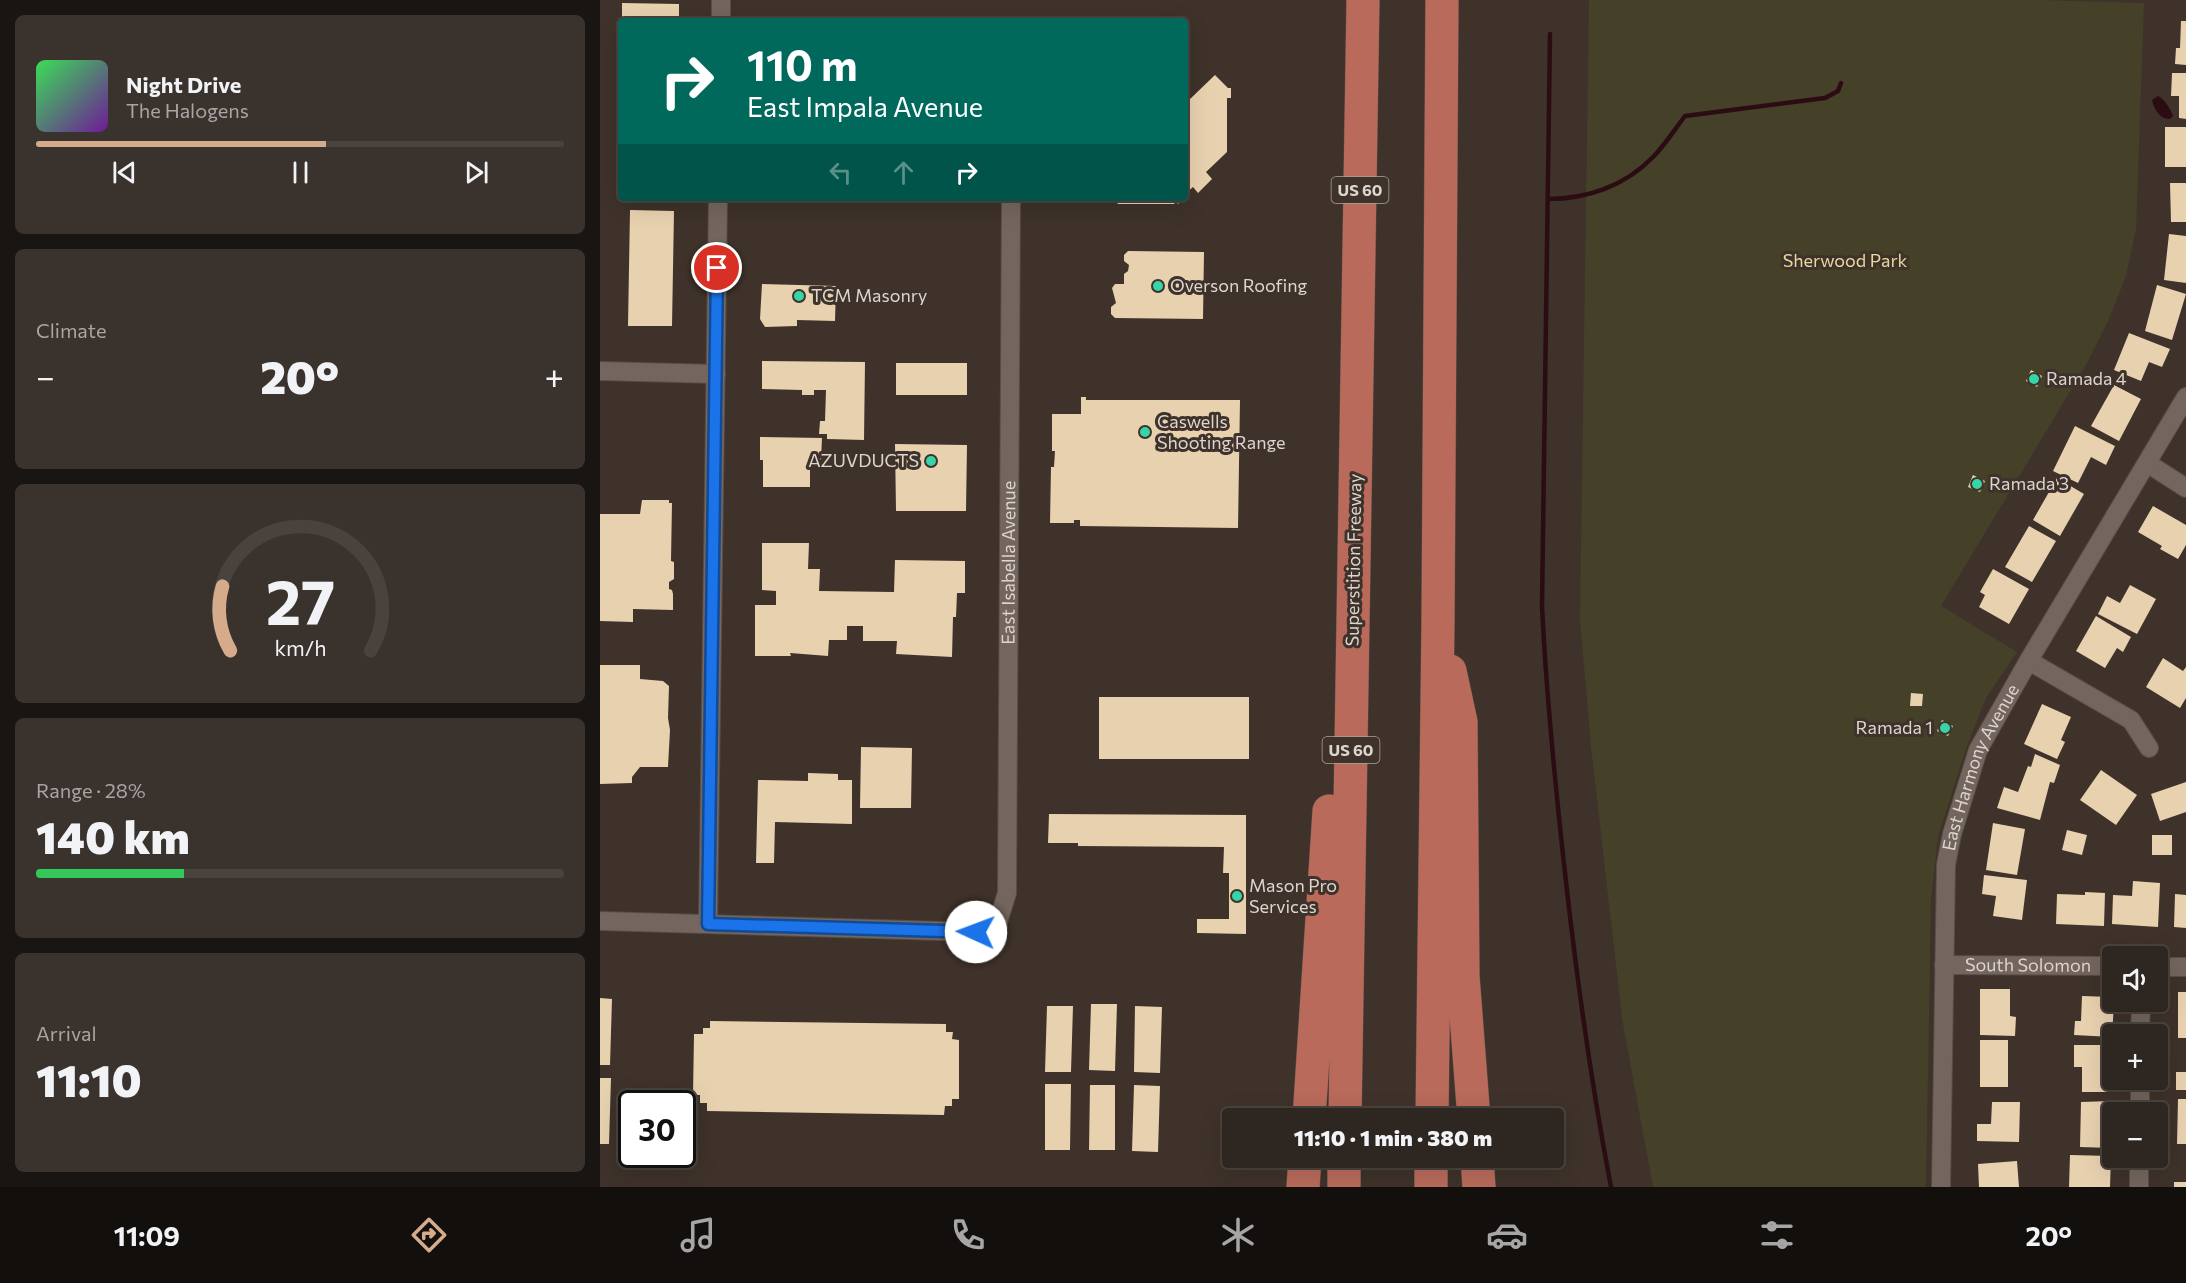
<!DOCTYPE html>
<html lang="en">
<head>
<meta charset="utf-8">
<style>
	:root { --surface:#2e2620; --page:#3a322d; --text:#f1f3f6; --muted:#a7a5a5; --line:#49433e; --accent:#d6ab8b }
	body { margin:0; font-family:Commissioner,sans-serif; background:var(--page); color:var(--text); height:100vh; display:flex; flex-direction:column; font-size:22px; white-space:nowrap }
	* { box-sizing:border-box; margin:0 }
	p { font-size:20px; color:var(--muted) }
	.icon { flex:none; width:33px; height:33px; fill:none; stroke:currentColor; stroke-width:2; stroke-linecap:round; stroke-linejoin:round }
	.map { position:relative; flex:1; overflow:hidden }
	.drawer { display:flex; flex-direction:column; gap:15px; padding:15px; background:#191512; width:600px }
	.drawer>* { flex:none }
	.hud { position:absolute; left:18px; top:18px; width:570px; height:183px; border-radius:6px; box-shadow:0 6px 24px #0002,0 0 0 2px var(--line); background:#00695c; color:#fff; overflow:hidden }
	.fabs { position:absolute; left:1502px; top:946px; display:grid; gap:12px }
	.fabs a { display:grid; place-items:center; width:66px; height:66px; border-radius:6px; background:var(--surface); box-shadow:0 6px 24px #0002,0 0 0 2px var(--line); font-size:30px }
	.speed { position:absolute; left:18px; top:1090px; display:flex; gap:12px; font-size:30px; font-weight:700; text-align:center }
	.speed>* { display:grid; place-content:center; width:78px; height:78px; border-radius:50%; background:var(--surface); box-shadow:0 6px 24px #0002,0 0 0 2px var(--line); line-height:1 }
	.speed .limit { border:3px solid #111; border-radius:9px; background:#fff; color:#111 }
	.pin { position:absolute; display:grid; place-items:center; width:51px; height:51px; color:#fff; margin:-26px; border:3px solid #fff; border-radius:50%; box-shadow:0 2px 6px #0007 }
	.me { position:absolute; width:66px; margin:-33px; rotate:272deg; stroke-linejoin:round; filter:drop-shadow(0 0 4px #0008) }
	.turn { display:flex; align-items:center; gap:21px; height:126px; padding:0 30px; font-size:27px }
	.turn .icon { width:78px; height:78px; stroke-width:2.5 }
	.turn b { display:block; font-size:42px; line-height:51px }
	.lanes { display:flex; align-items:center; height:57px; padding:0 30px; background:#0003; justify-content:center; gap:30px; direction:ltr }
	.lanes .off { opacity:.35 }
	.big { font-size:45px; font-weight:800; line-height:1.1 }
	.drawer .widget { flex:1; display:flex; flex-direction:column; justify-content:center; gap:9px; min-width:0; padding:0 21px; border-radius:9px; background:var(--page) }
	.drawer .dial { align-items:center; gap:0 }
	.dial svg { height:156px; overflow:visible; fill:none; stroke:var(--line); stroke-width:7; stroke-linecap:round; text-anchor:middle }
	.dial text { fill:var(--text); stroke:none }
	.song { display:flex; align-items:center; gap:18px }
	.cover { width:72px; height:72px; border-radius:9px; background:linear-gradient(135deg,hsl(130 70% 55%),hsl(280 70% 35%)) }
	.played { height:6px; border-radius:3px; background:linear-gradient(90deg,var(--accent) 55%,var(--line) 55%) }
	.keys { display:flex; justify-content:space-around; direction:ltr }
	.heat { display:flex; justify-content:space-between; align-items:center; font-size:33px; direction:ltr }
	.charge { height:9px; border-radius:4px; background:linear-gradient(90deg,#34c759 28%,var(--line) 0) }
	.trip { position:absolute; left:622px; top:1108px; width:342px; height:60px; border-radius:6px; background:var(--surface); box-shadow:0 6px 24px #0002,0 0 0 2px var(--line); font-weight:800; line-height:60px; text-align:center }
	.dock { display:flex; height:96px; justify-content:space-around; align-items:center; background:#120f0d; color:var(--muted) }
	.dock .icon { width:42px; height:42px }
	.dock .on { color:var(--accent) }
	.dock b { font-size:27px; color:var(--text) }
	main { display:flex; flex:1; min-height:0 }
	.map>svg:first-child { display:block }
	.green { fill:#454129 }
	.water { fill:#2b0c13 }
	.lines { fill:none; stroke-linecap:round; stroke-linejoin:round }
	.stream { stroke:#2b0c13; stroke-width:4.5 }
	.building { fill:#e8d1af }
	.minor-casing { stroke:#584e47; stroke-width:20 }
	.motorway-casing { stroke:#584e47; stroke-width:34 }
	.minor { stroke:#74665e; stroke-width:18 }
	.motorway { stroke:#b96a5a; stroke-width:33 }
	.route-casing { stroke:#114b97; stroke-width:15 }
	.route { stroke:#1a73e8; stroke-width:10 }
	.poi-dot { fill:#36d4a7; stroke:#3e322a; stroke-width:2 }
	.labels { text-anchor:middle; stroke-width:6; stroke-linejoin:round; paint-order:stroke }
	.shield { fill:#3e322a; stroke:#ada49e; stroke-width:1.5 }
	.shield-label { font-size:16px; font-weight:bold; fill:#dcd5d0 }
	.park-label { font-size:18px; fill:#e4da9c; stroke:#3e322a }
	.poi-label { font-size:18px; fill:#dcd5d0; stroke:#3e322a; text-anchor:start }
	.street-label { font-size:18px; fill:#dcd5d0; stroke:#3e322a }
</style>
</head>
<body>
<main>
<section class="drawer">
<div class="widget">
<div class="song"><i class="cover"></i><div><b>Night Drive</b><p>The Halogens</p></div></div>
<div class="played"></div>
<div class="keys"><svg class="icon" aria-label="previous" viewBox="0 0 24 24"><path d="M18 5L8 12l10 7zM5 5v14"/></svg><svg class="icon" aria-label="pause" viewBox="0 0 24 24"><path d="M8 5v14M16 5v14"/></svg><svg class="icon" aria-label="next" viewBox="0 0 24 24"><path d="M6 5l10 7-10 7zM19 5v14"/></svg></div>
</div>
<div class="widget"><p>Climate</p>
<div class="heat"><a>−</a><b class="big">20°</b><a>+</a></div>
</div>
<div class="widget dial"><svg viewBox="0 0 100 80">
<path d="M14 69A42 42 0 1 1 86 69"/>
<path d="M14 69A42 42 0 0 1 10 36" stroke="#d6ab8b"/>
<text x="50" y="56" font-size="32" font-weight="700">27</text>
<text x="50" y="72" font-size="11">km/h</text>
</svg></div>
<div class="widget"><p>Range · 28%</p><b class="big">140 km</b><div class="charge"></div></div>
<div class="widget"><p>Arrival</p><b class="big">11:10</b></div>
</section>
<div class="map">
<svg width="1586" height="1187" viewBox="0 0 1586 1187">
	<rect width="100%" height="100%" fill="#3e322a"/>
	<path class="green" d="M 989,0 L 1439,0 L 1544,3 L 1536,229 L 1526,276 L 1508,321 L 1486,365 L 1341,606 L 1417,652 L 1386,698 L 1366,749 L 1338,837 L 1331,900 L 1326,1187 L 1053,1187 L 1022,1018 L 991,746 L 980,620 Z"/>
	<path class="water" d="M 1558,96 C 1565,99 1570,109 1573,116 L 1570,119 C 1560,120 1554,109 1552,100 Z"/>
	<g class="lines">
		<path class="stream" d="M 950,34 L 942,606 C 946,689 954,772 963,855 C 975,966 990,1077 1011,1187
			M 948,199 C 987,199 1025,186 1053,157 C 1065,145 1075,129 1085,116 L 1225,98 L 1238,91 L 1241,83"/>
	</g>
	<path class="building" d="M 22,3 L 79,4 L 79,21 L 22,21 Z
		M 1581,21 L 1586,21 L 1586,65 L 1575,64 L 1576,48 L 1580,48 Z
		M 1572,73 L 1586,73 L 1586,119 L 1579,118 L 1579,96 L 1571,96 Z
		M 615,75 L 628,88 L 631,88 L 631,98 L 627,98 L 627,152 L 606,172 L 612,179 L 598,193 L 593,187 L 585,194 L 585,102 L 588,99 L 589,100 Z
		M 1565,127 L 1586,127 L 1586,167 L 1565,167 Z
		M 1570,183 L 1586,183 L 1586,222 L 1571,222 Z
		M 513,198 L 582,198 L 583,199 L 578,204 L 576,201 L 574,204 L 518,204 Z
		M 30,210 L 74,211 L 72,326 L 28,326 Z
		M 1569,234 L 1586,236 L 1586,283 L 1564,280 Z
		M 528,251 L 604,252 L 603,319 L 515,318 L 511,314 L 511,307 L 516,303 L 512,288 L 515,284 L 524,284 L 524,274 L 528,271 L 529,265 L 524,261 L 524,255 Z
		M 162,284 L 236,286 L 235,321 L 197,320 L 197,326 L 165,327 L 160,319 Z
		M 1557,285 L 1586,294 L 1572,340 L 1545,331 Z
		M 1529,333 L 1570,349 L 1562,367 L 1549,362 L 1541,381 L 1514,370 Z
		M 162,361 L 265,362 L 264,440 L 227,439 L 227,434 L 219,434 L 220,421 L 225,421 L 226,390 L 214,390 L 214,395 L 202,395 L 202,390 L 162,389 Z
		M 296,363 L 367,363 L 367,395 L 296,395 Z
		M 1431,370 L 1442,376 L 1437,387 L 1426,381 Z
		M 1514,385 L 1541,399 L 1519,441 L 1491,426 Z
		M 481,397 L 486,397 L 486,400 L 640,400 L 638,528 L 480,526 L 480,520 L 474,520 L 474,523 L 450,523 L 451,467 L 454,467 L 455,451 L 452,451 L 452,414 L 481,414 Z
		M 1475,426 L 1515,446 L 1506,465 L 1491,457 L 1478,483 L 1453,471 Z
		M 160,437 L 222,438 L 221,460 L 210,460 L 210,487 L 163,487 L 163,460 L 160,460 Z
		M 295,444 L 367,445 L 366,511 L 296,511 Z
		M 1373,475 L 1385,481 L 1380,492 L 1368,487 Z
		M 1457,478 L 1484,494 L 1460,536 L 1433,520 Z
		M 42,500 L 69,500 L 69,503 L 72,503 L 71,561 L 74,562 L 74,579 L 69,582 L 69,589 L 72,590 L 73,594 L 73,610 L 33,609 L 33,622 L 0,621 L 0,514 L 40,514 Z
		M 1553,506 L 1586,525 L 1586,545 L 1578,559 L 1560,549 L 1562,546 L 1538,532 Z
		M 1429,526 L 1456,541 L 1432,582 L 1405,567 Z
		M 162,543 L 209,543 L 208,569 L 220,569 L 219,591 L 294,592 L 295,560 L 365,561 L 365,593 L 357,593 L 356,617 L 353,617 L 352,657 L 296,654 L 297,641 L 263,641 L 263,626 L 247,626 L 247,640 L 229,640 L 228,656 L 190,653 L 191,656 L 155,656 L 155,605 L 176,605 L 176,591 L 162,590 Z
		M 1393,569 L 1429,589 L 1409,624 L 1379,607 L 1385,595 L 1380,592 Z
		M 1530,585 L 1556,599 L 1537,634 L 1498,614 L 1507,596 L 1520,603 Z
		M 1496,616 L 1531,637 L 1523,652 L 1517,648 L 1505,668 L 1476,651 Z
		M 1563,658 L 1583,671 L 1586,667 L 1586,698 L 1580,708 L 1546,687 Z
		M 0,665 L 40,665 L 40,679 L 63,681 L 69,686 L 68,718 L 70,730 L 68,767 L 40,767 L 32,777 L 32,783 L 0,784 Z
		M 1311,693 L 1323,694 L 1322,706 L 1310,706 Z
		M 499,697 L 649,697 L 649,759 L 499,759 Z
		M 1442,704 L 1471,717 L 1461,740 L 1465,742 L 1457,759 L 1424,744 Z
		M 1342,720 L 1353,726 L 1348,736 L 1337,731 Z
		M 261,747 L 312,748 L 311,808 L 260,808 Z
		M 1435,754 L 1460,765 L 1454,783 L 1450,782 L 1440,820 L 1397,808 L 1404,787 L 1418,792 L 1428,766 L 1431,767 Z
		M 1501,770 L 1537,795 L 1516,825 L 1480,800 Z
		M 208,773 L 238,774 L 238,780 L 252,780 L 252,824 L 175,822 L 174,863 L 156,863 L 158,780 L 208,781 Z
		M 1586,782 L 1586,812 L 1560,821 L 1551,794 Z
		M 449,814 L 646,815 L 646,934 L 597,933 L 597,919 L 629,919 L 629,873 L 623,873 L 624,847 L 478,846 L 478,843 L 448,843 Z
		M 1393,823 L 1425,829 L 1417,875 L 1386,870 Z
		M 1467,830 L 1487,835 L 1482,855 L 1462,850 Z
		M 1552,835 L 1572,835 L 1572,855 L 1552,855 Z
		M 1384,875 L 1427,880 L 1422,920 L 1393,916 L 1396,896 L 1382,894 Z
		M 1533,881 L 1560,883 L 1558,927 L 1512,924 L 1513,895 L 1532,896 Z
		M 1485,892 L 1505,893 L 1504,926 L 1456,924 L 1457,894 L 1485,895 Z
		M 1575,894 L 1586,895 L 1586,928 L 1574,927 Z
		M 1380,989 L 1410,989 L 1410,1016 L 1416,1017 L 1415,1036 L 1380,1035 Z
		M 1578,992 L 1586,992 L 1586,1038 L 1578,1038 Z
		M 1482,996 L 1512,997 L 1512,1002 L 1514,1002 L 1512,1037 L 1474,1035 L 1475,1021 L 1481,1021 Z
		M 0,998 L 12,999 L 10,1065 L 0,1065 Z
		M 491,1004 L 517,1004 L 515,1071 L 489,1070 Z
		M 447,1006 L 473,1006 L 471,1072 L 445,1072 Z
		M 535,1006 L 562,1007 L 560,1073 L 534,1072 Z
		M 110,1021 L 346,1024 L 346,1032 L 353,1032 L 352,1039 L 359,1040 L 359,1099 L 352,1099 L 352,1106 L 345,1106 L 344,1115 L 107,1111 L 107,1103 L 100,1103 L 100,1095 L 93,1095 L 94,1034 L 103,1034 L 103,1028 L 110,1028 Z
		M 1380,1040 L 1408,1040 L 1408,1087 L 1380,1087 Z
		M 1474,1045 L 1512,1045 L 1511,1092 L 1482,1092 L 1482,1067 L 1474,1067 Z
		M 1576,1072 L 1586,1072 L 1586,1090 L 1576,1090 Z
		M 0,1078 L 11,1078 L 9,1144 L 0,1144 Z
		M 445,1084 L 471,1084 L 470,1150 L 445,1150 Z
		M 490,1085 L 515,1085 L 515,1150 L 489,1150 Z
		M 534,1085 L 560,1086 L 558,1152 L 532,1151 Z
		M 1578,1099 L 1586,1099 L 1586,1144 L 1577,1144 Z
		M 1512,1101 L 1511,1148 L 1480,1147 L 1481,1102 Z
		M 1392,1102 L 1420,1102 L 1419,1142 L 1377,1141 L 1377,1124 L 1391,1124 Z
		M 1470,1155 L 1511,1156 L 1510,1187 L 1469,1187 Z
		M 1417,1161 L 1419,1187 L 1379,1187 L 1378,1164 Z
		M 1574,1182 L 1586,1182 L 1586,1187 L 1574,1187 Z"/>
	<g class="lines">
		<defs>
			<g id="minor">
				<path d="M 121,21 L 121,0"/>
				<path d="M 0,371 L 116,374"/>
				<path d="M 1547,463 L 1586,488"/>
				<path d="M 1429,661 L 1531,720 L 1549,748"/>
				<path id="s1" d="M 0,921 L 376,932 L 397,925 L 407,893 L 411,198"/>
				<path d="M 108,924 L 118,198"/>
				<path id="s2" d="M 1344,965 L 1512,966"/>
				<path d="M 1557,967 L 1586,967"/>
				<path d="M 1540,1035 L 1541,1002"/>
				<path d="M 1540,1113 L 1540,1080"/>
				<path id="s3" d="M 1341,1187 L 1346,865 L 1352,834 L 1378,750 L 1429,660 L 1586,397"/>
				<path d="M 1539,1187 L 1539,1158"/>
			</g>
			<path id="motorway" d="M 850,671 L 861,722 L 863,976 L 874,1119
				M 709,1119 L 729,811
				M 745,1119 L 763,0
				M 832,1119 L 838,620 L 842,0
				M 877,1158 L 879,1187
				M 703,1187 L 705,1158
				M 744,1187 L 744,1158
				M 831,1187 L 831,1158"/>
		</defs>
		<use href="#minor" class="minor-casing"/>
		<use href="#motorway" class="motorway-casing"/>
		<use href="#minor" class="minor"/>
		<use href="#motorway" class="motorway"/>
	</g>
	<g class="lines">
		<defs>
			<path id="route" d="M 117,268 L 108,924 L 376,932"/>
		</defs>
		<use href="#route" class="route-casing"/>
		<use href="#route" class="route"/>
	</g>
	<g class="poi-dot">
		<circle cx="558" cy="286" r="6"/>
		<circle cx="199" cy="296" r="6"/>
		<circle cx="1434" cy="379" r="6"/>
		<circle cx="545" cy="432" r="6"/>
		<circle cx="331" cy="461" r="6"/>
		<circle cx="1377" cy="484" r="6"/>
		<circle cx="1345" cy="728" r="6"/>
		<circle cx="637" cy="896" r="6"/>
	</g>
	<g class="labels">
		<g class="shield">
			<rect x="731.5" y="177" width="57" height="26" rx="4.5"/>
			<rect x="722.5" y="737" width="57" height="26" rx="4.5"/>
		</g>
		<g class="shield-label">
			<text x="760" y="196">US 60</text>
			<text x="751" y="756">US 60</text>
		</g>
		<g class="park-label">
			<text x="1245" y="267">Sherwood Park</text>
		</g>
		<g class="poi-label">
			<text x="570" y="292">Overson Roofing</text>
			<text x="211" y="302">TCM Masonry</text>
			<text x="1446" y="385">Ramada 4</text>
			<text x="557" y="428">Caswells<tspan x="557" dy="21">Shooting Range</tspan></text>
			<text x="319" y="467" text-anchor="end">AZUVDUCTS</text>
			<text x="1389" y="490">Ramada 3</text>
			<text x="1333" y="734" text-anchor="end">Ramada 1</text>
			<text x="649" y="892">Mason Pro<tspan x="649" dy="21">Services</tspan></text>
		</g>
		<g class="street-label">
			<text transform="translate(754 560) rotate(-89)" y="6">Superstition Freeway</text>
			<text dy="6" stroke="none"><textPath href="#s1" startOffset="762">East Isabella Avenue</textPath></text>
			<text dy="6" stroke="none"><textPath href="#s3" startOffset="426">East Harmony Avenue</textPath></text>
			<text dy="6" stroke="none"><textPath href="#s2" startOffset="84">South Solomon</textPath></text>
		</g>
	</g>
</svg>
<div class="fabs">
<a><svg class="icon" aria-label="sound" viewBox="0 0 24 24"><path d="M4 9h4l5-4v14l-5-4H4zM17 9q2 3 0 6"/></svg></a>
<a>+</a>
<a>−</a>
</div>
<div class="speed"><div class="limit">30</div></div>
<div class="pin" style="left:117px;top:268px;background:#d93025"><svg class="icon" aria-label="arrive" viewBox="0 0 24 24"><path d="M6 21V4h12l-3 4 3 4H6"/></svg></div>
<svg class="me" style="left:376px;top:932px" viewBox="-20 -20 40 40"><circle r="19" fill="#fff"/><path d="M0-13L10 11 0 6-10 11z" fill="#1a73e8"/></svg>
<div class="trip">11:10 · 1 min · 380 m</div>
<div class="hud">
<div class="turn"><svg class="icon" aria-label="right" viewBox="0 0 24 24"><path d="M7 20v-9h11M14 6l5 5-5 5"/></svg><div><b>110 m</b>East Impala Avenue</div></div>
<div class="lanes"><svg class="icon off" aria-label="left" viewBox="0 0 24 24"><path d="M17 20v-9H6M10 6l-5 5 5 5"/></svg><svg class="icon off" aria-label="ahead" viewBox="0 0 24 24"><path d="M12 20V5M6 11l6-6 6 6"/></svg><svg class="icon" aria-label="right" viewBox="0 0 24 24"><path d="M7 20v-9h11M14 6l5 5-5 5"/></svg></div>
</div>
</div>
</main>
<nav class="dock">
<b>11:09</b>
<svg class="icon on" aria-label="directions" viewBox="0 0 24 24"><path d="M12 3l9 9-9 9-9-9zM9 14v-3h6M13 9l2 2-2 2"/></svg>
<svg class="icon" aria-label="music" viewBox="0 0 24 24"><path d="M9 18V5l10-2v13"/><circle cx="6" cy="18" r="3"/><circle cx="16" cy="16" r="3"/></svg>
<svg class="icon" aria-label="phone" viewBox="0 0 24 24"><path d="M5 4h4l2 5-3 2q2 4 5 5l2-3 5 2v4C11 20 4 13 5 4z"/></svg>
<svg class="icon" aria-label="climate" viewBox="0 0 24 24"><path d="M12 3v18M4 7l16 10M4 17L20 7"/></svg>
<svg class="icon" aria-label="car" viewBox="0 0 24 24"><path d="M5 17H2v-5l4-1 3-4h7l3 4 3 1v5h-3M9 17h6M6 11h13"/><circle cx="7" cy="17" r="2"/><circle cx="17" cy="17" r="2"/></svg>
<svg class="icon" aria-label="filters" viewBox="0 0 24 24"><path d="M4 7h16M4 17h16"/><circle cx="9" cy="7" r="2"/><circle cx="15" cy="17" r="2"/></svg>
<b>20°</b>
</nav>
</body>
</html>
